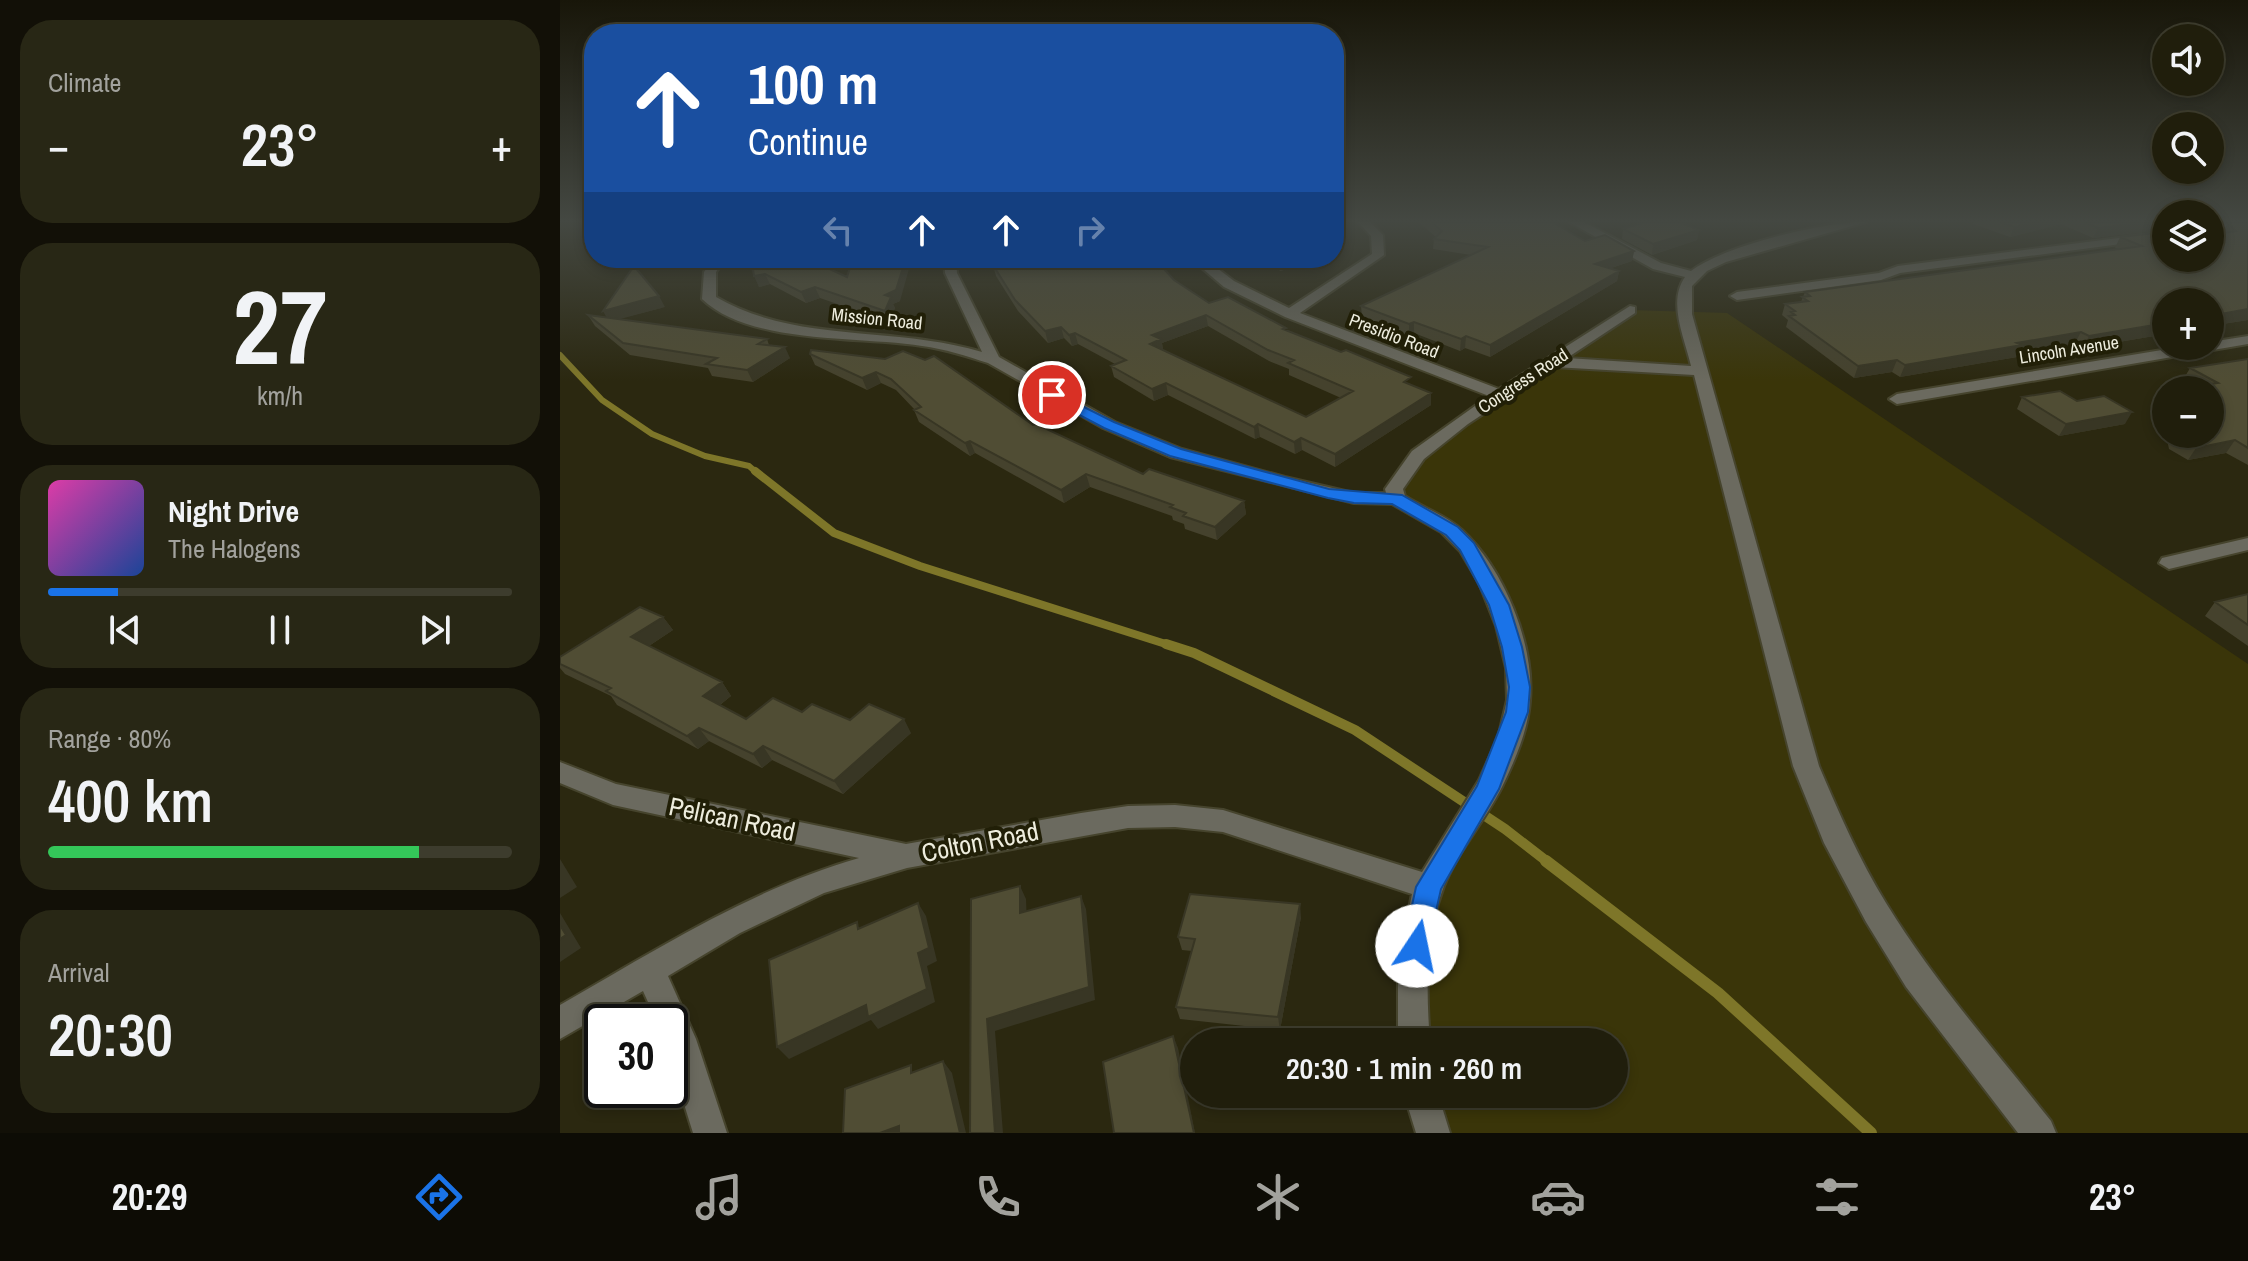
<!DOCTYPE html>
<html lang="en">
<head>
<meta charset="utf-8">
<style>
	:root { --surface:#201e0c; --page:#282715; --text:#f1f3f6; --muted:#a2a29d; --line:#3d3c2d; --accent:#1a73e8 }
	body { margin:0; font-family:"Archivo Narrow",sans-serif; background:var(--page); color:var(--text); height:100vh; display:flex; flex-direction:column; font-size:30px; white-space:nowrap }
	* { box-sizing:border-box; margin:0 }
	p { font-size:26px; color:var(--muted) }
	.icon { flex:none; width:44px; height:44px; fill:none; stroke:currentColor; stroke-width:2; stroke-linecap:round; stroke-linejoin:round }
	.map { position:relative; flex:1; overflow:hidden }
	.side { display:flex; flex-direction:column; gap:20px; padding:20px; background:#121007; width:560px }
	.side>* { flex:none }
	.guide { position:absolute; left:24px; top:24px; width:760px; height:244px; border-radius:32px; box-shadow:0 4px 12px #0003,0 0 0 2px var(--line); background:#1a4fa0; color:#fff; overflow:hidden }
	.buttons { position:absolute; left:1592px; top:24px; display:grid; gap:16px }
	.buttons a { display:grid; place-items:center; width:72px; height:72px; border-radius:50%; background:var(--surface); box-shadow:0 4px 12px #0003,0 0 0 2px var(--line); font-size:40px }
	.speed { position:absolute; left:24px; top:1004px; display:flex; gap:16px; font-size:40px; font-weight:700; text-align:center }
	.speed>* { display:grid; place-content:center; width:104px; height:104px; border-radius:50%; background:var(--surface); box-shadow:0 4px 12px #0003,0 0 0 2px var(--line); line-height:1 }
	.speed .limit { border:4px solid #111; border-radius:12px; background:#fff; color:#111 }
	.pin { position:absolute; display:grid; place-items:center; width:68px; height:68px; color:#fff; margin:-34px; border:4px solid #fff; border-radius:50%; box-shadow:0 2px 8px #0007 }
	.me { position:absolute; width:88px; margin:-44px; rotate:11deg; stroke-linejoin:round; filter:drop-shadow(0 0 6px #0008) }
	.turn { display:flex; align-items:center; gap:28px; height:168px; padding:0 32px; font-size:36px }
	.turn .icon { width:104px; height:104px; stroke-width:2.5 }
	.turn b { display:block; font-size:56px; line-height:68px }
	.lanes { display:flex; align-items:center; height:76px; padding:0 32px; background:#0003; justify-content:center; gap:40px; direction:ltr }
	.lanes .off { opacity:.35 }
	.big { font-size:60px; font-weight:600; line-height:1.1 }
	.side .widget { flex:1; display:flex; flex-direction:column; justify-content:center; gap:12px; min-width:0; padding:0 28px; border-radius:32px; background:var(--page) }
	.side .dial { align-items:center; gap:0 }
	.dial b { font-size:104px; line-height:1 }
	.song { display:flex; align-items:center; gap:24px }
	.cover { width:96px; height:96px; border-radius:12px; background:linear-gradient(135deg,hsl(320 70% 55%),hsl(220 70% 35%)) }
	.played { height:8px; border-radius:4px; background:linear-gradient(90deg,var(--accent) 15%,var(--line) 15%) }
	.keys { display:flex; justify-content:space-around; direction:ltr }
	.heat { display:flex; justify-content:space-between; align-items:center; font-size:44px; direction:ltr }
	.charge { height:12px; border-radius:6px; background:linear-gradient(90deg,#34c759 80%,var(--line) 0) }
	.trip { position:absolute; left:620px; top:1028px; width:448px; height:80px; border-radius:40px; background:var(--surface); box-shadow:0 4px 12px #0003,0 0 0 2px var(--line); font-weight:600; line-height:80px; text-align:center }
	.tabs { display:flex; height:128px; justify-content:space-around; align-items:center; background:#0d0c05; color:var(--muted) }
	.tabs .icon { width:56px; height:56px }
	.tabs .active { color:var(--accent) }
	.tabs b { font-size:36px; color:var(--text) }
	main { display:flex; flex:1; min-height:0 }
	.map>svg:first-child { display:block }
	.green { fill:#3a3509 }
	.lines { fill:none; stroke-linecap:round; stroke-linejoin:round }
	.stream-far3 { stroke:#7e7629; stroke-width:6 }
	.stream-far2 { stroke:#7e7629; stroke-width:8 }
	.stream-far1 { stroke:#7e7629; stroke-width:10 }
	.stream { stroke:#7e7629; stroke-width:12 }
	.minor-casing { stroke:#46442d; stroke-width:4 }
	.minor { fill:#6b6a5f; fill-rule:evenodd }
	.wall { fill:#45422d; fill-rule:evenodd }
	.shaded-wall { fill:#383624 }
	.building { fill:#504d34; stroke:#383624; stroke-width:2; fill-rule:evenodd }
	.route { fill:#1a73e8; stroke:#114b97; stroke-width:2 }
	.labels { text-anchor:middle; stroke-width:8; stroke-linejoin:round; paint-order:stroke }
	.far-street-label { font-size:18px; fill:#eeedde; stroke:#211f07 }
	.near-street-label { font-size:26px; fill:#eeedde; stroke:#211f07 }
</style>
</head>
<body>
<main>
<section class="side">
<div class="widget"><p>Climate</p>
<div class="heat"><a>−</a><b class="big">23°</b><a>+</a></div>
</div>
<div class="widget dial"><b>27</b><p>km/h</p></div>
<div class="widget">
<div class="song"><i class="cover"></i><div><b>Night Drive</b><p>The Halogens</p></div></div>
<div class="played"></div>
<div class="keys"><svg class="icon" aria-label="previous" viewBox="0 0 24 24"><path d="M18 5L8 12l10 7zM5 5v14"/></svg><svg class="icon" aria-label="pause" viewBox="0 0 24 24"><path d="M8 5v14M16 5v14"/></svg><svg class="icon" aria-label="next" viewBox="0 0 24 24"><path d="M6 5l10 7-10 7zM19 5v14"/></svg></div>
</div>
<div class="widget"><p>Range · 80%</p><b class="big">400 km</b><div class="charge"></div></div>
<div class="widget"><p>Arrival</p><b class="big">20:30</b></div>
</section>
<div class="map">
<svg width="1688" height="1133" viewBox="0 0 1688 1133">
	<rect width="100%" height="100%" fill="#2b2810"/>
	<path class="green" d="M 1070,310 L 1167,313 L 1688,664 L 1688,1133 L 873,1133 L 861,1094 L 1054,1094 L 1054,1042 L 854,1042 L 861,924 L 915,809 L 959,687 L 907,547 L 836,499 L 858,455 Z"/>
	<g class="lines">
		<path class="stream-far3" d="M 0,355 L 42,400 L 92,434 L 145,456 L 189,466 L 197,473"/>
		<path class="stream-far2" d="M 195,471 L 274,533 L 360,566 L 612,646"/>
		<path class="stream-far1" d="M 606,644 L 634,653 L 795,730 L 945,829 L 989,863"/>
		<path class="stream" d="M 986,861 L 1158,993 L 1311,1133"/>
		<defs>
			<path id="minor" d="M 798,222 L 810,222 L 823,235 L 824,255 L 740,313 L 939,389 L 1070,306 L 1075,307 L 1075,313 L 1007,358 L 1131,366 C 1125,339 1107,302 1125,277 L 1093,269 L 1009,222 L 1024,222 L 1101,263 L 1131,271 C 1166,245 1263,222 1306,222 L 1166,262 L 1147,271 L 1132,286 L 1132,314 L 1259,766 C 1279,813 1299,859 1326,903 C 1373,980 1435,1050 1491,1121 L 1496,1133 L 1458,1133 L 1346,987 L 1306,922 L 1264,843 L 1233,766 L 1134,375 L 994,367 L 908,424 L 864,459 L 843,489 L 845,496 C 863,508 886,515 902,530 C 944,569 975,644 970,701 C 968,731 955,760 942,787 C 925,821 898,851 884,886 C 865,935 866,990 870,1042 L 838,1042 L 838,962 L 852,894 L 663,832 L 615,827 L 568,828 L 347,868 L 264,893 L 180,933 L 108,976 L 136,1039 L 167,1133 L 133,1133 L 110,1059 L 110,1022 L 97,1022 L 83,991 L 0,1039 L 0,1005 C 96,950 191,889 299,858 L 53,805 L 0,783 L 0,762 L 56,784 L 346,844 L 521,813 L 568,806 L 615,805 L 663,810 L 862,872 L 919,780 L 938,738 L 947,700 L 946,668 L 936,626 L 919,583 L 900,551 L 881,532 L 832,504 L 794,503 L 610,457 L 543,428 L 428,363 C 406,356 385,349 362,346 C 300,336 190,345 142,299 L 144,272 L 154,258 L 166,258 L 156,272 L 156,297 C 237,344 334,325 422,352 L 385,273 L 384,258 L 396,258 L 397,273 L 439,357 L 555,422 L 622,449 L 725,477 L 794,493 L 826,493 L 825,489 L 852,451 L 929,396 L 725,317 L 664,287 L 630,258 L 644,258 L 674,281 L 729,308 L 812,254 L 811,236 Z
				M 1688,222 L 1688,227 L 1650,232 L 1650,226 Z
				M 1606,232 L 1606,238 L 1340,273 L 1321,280 L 1177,300 L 1170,296 L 1177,292 L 1319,273 L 1338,266 Z
				M 1688,336 L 1688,344 L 1337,404 L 1329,399 L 1337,394 L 1626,346 L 1650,346 L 1650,342 Z
				M 1688,538 L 1688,550 L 1609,569 L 1599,563 L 1602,558 Z
				M 844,1094 L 878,1094 L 890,1133 L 856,1133 Z"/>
		</defs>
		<use href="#minor" class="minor-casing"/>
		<use href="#minor" class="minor"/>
	</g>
	<path class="wall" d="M 858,222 L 992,222 L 1025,241 L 1074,251 L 1072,261 L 1051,268 L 1059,271 L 1057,281 L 930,357 L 905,348 L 900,351 L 854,333 L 849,336 L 802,317 L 801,306 L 911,255 L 873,249 L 874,239 L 876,237 Z
		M 1413,222 L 1597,222 L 1593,231 L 1533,238 L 1501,224 L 1450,237 L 1413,224 Z
		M 1688,222 L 1688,320 L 1650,326 L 1650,302 L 1606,302 L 1606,334 L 1523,348 L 1515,343 L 1459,353 L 1457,357 L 1340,377 L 1332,372 L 1294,378 L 1226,327 L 1228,320 L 1222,315 L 1225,304 L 1241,302 L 1245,292 L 1559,249 L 1555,248 L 1560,237 L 1606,258 L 1662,233 L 1668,223 Z
		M 1063,229 L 1139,230 L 1137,240 L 1092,255 L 1062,239 Z
		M 191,258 L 253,261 L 340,301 L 333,304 L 335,308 L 329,322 L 260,298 L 246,303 L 210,284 L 199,287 Z
		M 431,258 L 614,280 L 649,303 L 727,331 L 871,393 L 871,405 L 775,467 L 742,450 L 735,454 L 700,437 L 695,439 L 608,395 L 594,401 L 554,377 L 551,366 L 555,364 L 518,344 L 512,346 L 504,338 L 488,343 L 458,311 L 436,276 ZM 648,326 L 709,361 L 729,369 L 729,375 L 781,398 L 746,417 L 603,350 L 602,343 Z
		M 671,258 L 755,258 L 721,271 L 697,261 L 687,265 Z
		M 105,307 L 58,319 L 207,339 L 209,345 L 230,358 L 193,382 L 152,376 L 148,368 L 70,355 L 35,326 L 28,315 L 47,318 Z
		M 251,350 L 473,425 L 583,474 L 684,501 L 686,514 L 657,540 L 625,529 L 624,524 L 613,520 L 612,516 L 530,487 L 504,503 L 415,453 L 410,456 L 359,422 L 354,410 L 355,410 L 336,390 L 321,383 L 307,390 L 255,365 L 250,354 Z
		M 1688,359 L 1688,465 L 1666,453 L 1628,460 L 1609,449 L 1606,434 L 1650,434 L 1650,390 L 1640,390 L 1623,380 L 1630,368 Z
		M 1462,397 L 1517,401 L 1565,424 L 1499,436 L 1457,409 Z
		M 1606,404 L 1606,434 L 1601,412 Z
		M 1688,595 L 1688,646 L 1645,616 L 1655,602 Z
		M 103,617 L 113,630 L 89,646 L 162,682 L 171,696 L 160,705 L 186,719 L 242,712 L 351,733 L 283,794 L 212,760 L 202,768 L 149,741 L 138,749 L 57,705 L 51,696 L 5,674 L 0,668 L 0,657 Z
		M 741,917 L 720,1030 L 620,1019 L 616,1007 L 632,951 L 622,950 L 618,937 Z"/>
	<path class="shaded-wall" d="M 1475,222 L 1502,222 L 1501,224 L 1450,237 L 1454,227 Z
		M 1586,222 L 1597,222 L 1593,231 L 1533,238 L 1538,228 Z
		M 781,229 L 782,239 L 774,240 L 774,230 Z
		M 1139,230 L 1137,240 L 1092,255 L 1093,244 Z
		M 1074,251 L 1072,261 L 1034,274 L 1035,264 Z
		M 346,258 L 352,258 L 340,301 L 333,304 L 335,308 L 329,322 L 325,311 L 325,295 Z
		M 686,258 L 697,258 L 697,261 L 687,265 Z
		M 727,258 L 755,258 L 721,271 L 720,261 Z
		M 1059,271 L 1057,281 L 930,357 L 930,345 Z
		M 205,274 L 210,284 L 199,287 L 194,276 Z
		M 255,287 L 260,298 L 246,303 L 241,292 Z
		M 99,296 L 105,307 L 49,322 L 43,311 Z
		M 1688,309 L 1688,320 L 1650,326 L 1650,316 Z
		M 646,315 L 648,326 L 602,343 L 603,351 L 590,344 L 592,335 Z
		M 854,322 L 854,333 L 849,336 L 849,324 Z
		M 1606,323 L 1606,334 L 1523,348 L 1529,336 Z
		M 501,327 L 504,338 L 488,343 L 485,331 Z
		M 1521,332 L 1515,343 L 1459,353 L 1457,357 L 1340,377 L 1345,365 L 1457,343 Z
		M 515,333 L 518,344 L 512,346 L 509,335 Z
		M 906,336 L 905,348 L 900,351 L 901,339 Z
		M 225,347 L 230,358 L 193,382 L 187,370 Z
		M 1337,360 L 1332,372 L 1294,378 L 1298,366 Z
		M 316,372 L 321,383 L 307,390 L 302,378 Z
		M 606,383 L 608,395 L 594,401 L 592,389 Z
		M 871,393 L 871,405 L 775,467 L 775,454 Z
		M 1572,412 L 1565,424 L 1499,436 L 1506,424 Z
		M 698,424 L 700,437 L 695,439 L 694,427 Z
		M 741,438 L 742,450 L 735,454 L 734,442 Z
		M 1675,440 L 1666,453 L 1628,460 L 1636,448 Z
		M 410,441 L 415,453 L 410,456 L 405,443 Z
		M 526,474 L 530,487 L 504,503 L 501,490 Z
		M 684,501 L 686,514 L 657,540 L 655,527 Z
		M 103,617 L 113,630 L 81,651 L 71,637 Z
		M 162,682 L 171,696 L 153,710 L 143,696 Z
		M 344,719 L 351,733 L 283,794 L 274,781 Z
		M 139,728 L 149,741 L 138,749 L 127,736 Z
		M 203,746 L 212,760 L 202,768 L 193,754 Z
		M 0,859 L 17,887 L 0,898 Z
		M 460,886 L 466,899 L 467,926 L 460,913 Z
		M 521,896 L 526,909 L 535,1000 L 435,1031 L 443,1133 L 435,1133 L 427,1019 Z
		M 358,903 L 366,916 L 377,961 L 367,966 L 375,1002 L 318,1029 L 311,1020 L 229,1059 L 217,1047 L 306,1005 L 358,953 Z
		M 740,904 L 741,917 L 720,1030 L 718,1017 Z
		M 0,913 L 21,948 L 0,962 Z
		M 613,1036 L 618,1048 L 635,1133 L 634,1133 Z
		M 383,1061 L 392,1073 L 406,1133 L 400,1133 Z
		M 339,1126 L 345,1133 L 320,1133 Z"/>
	<path class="building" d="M 774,222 L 775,222 L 781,229 L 774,230 Z
		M 871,222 L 992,222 L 1025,241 L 1045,235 L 1074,251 L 1035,264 L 1059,271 L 930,345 L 906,336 L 901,339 L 854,322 L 849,324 L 801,306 L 928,247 L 874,239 L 882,231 Z
		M 1085,222 L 1119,222 L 1139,230 L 1093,244 L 1063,229 Z
		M 1440,222 L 1475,222 L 1454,227 Z
		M 1524,222 L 1586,222 L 1538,228 Z
		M 1674,222 L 1688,222 L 1688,309 L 1650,316 L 1650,302 L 1606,302 L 1606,323 L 1529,336 L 1521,332 L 1457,343 L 1462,345 L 1345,365 L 1337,360 L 1298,366 L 1229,316 L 1235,315 L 1231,312 L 1235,311 L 1225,304 L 1248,301 L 1242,297 L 1250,296 L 1245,292 L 1582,246 L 1560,237 L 1604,232 L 1606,234 L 1606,258 L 1650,258 L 1650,235 L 1676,231 L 1668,223 Z
		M 191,258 L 246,258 L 287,277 L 293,258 L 346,258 L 336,290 L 325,295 L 331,297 L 325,311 L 255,287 L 241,292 L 205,274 L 194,276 Z
		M 431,258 L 594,258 L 614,280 L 649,303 L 668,297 L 726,328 L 723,329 L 781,352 L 786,350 L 851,377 L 844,382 L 871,393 L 775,454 L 741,438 L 734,442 L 698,424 L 694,427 L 606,383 L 592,389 L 551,366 L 566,360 L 515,333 L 509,335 L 501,327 L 485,331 L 455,300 L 433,265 ZM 646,315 L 708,350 L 734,360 L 728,363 L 793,391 L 746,417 L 590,344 L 601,339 L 592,335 Z
		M 74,266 L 99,296 L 43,311 Z
		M 28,315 L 207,339 L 198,344 L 225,347 L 187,370 L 146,364 L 157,358 L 63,343 Z
		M 251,350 L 325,359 L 343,351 L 365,360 L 374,356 L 473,425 L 476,424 L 583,474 L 589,469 L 684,501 L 655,527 L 623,516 L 626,513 L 610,507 L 613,505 L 526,474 L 501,490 L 410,441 L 405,443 L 354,410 L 361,407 L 331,379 L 316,372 L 302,378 L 250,354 Z
		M 1688,359 L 1688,448 L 1675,440 L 1636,448 L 1617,436 L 1616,434 L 1650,434 L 1650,391 L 1654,391 L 1643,385 L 1658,383 L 1630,368 Z
		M 1500,391 L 1517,401 L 1544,396 L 1572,412 L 1506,424 L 1462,397 Z
		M 1688,594 L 1688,625 L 1655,602 Z
		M 80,607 L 103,617 L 71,637 L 162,682 L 143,696 L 186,719 L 213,698 L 242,712 L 252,704 L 290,720 L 309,704 L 344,719 L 274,781 L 203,746 L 193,754 L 139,728 L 127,736 L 46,691 L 51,688 L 0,664 L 0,657 Z
		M 460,886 L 460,913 L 521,896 L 529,987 L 427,1019 L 435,1133 L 410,1133 L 411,899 Z
		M 630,894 L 740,904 L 718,1017 L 616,1007 L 635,939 L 618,937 Z
		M 358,903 L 369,948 L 358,953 L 367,989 L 308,1017 L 306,1005 L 217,1047 L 209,960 L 297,922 L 298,929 Z
		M 0,925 L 6,935 L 0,939 Z
		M 613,1036 L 634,1133 L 554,1133 L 543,1062 Z
		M 383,1061 L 400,1133 L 339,1133 L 339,1126 L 320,1133 L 283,1133 L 285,1089 L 351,1065 L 351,1073 Z"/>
	<linearGradient id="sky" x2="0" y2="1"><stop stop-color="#181609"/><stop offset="0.58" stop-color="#444842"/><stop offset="1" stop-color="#444842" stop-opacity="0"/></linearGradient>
	<rect width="1688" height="381" fill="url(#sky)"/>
	<path class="route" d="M 492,391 L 554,422 L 621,449 L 769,489 L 842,495 L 898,527 L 914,543 L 949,605 L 962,647 L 970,687 L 968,712 L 939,789 L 881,889 L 866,955 L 857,959 L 847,955 L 843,946 L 856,887 L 917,786 L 946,712 L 949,687 L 942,647 L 929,605 L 900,550 L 886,535 L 832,504 L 794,503 L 768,498 L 610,456 L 544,428 L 487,398 L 487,392 Z"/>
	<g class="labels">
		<g class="far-street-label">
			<text transform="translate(317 319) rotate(6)" y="6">Mission Road</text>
			<text transform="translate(834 336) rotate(21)" y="6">Presidio Road</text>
			<text transform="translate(1509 350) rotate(-9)" y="6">Lincoln Avenue</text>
			<text transform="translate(963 381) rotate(-33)" y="6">Congress Road</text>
		</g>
		<g class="near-street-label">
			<text transform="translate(172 819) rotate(12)" y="9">Pelican Road</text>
			<text transform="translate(420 842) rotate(-11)" y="9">Colton Road</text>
		</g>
	</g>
</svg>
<div class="buttons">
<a><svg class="icon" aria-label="sound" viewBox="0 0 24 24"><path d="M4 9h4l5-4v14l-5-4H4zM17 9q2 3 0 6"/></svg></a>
<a><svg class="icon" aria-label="search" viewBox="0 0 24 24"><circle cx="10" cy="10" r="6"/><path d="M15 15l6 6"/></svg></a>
<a><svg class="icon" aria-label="layers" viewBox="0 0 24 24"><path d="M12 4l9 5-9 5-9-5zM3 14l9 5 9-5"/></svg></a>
<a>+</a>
<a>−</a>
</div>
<div class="speed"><div class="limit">30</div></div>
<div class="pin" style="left:492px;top:395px;background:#d93025"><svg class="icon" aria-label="arrive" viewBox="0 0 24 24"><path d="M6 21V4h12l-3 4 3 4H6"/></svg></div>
<svg class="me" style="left:857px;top:946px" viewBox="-20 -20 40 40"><circle r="19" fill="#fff"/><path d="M0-13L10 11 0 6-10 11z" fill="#1a73e8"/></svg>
<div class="trip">20:30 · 1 min · 260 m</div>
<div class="guide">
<div class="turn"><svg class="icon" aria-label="ahead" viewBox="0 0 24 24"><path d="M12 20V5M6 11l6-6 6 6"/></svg><div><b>100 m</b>Continue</div></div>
<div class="lanes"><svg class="icon off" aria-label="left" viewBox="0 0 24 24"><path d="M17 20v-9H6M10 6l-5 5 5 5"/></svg><svg class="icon" aria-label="ahead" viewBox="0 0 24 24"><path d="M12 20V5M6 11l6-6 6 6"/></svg><svg class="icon" aria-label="ahead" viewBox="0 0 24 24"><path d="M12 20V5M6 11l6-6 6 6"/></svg><svg class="icon off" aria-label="right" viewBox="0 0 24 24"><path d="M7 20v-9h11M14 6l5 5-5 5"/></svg></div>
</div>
</div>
</main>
<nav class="tabs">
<b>20:29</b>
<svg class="icon active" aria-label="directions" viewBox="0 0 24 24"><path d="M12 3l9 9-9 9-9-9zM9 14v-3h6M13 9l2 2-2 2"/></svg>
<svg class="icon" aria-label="music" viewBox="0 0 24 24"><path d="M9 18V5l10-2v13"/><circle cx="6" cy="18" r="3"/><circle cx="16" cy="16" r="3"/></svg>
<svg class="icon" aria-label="phone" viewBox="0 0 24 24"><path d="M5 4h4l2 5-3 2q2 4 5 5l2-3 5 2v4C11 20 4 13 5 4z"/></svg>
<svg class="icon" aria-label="climate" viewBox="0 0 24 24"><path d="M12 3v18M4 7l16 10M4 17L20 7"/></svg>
<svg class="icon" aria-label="car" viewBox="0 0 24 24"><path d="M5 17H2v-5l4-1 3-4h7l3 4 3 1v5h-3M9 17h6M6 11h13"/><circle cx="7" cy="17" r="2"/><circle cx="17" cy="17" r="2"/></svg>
<svg class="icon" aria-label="filters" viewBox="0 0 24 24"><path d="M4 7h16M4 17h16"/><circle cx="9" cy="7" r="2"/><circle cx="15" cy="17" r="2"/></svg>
<b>23°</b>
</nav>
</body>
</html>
